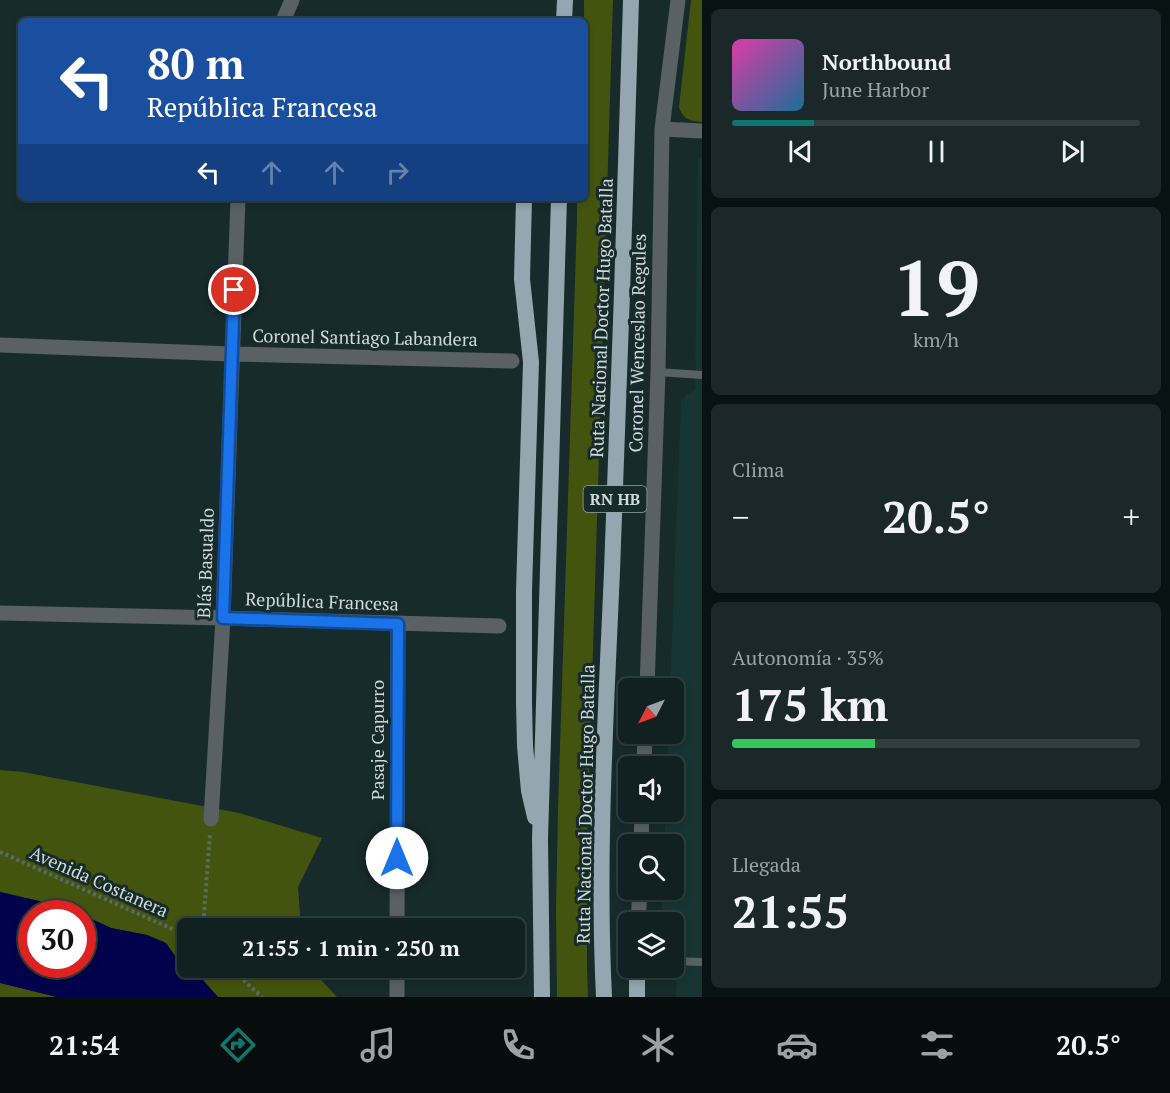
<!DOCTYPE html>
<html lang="es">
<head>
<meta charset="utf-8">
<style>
	:root { --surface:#112020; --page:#1a2829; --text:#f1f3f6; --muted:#9ca3a5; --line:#303e3e; --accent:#0f766e }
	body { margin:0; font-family:"PT Serif",serif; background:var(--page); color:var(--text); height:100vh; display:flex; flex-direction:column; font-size:22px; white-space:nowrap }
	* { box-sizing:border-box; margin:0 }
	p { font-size:20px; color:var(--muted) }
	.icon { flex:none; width:33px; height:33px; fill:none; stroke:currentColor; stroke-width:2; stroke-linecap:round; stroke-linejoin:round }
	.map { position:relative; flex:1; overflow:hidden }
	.panel { display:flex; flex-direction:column; gap:9px; padding:9px; background:#091212; width:468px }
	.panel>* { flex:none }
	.banner { position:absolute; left:18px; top:18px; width:570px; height:183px; border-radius:9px; box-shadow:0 3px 9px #0003,0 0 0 2px var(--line); background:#1a4fa0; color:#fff; overflow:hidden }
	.needle { width:39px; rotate:228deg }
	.fabs { position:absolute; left:618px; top:678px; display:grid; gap:12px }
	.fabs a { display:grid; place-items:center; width:66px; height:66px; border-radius:9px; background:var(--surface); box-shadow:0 3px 9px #0003,0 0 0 2px var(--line); font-size:30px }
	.speed { position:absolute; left:18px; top:900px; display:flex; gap:12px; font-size:30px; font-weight:700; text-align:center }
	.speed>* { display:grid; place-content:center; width:78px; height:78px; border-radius:50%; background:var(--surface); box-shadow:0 3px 9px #0003,0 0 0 2px var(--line); line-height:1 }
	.speed .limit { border:9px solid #d22; background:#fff; color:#111 }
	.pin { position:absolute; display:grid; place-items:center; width:51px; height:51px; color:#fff; margin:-26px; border:3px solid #fff; border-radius:50%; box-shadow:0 2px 6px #0007 }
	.me { position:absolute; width:66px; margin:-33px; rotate:0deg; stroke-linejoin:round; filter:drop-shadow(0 0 4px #0008) }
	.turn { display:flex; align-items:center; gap:21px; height:126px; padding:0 30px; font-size:27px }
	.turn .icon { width:78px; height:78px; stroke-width:2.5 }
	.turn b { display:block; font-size:42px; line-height:51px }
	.lanes { display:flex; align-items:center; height:57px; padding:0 30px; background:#0003; justify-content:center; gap:30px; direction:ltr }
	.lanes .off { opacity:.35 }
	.big { font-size:45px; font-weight:700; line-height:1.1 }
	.panel .widget { flex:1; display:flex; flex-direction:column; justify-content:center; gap:9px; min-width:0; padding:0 21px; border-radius:9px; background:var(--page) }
	.panel .dial { align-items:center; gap:0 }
	.dial b { font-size:78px; line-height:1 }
	.song { display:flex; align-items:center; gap:18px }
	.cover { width:72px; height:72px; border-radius:9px; background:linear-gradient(135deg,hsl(320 70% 55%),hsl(200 70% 35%)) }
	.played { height:6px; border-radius:3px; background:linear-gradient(90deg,var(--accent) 20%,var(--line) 20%) }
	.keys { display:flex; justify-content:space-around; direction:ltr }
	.heat { display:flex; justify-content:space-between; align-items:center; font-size:33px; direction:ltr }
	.charge { height:9px; border-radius:4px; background:linear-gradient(90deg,#34c759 35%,var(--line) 0) }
	.trip { position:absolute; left:177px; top:918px; width:348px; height:60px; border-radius:9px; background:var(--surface); box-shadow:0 3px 9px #0003,0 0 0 2px var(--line); font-weight:700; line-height:60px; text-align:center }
	.menu { display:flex; height:96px; justify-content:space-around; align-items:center; background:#070d0d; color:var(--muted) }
	.menu .icon { width:42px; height:42px }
	.menu .on { color:var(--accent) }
	.menu b { font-size:27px; color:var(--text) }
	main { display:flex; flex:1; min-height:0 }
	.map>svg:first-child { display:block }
	.built { fill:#173534 }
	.green { fill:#43540e }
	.water { fill:#00024b }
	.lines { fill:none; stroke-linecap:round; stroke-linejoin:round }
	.path { stroke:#586a69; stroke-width:4; stroke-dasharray:3 3; stroke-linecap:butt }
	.service { stroke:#596165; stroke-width:8 }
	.minor { stroke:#596165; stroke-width:15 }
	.trunk { stroke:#94a6af; stroke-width:16 }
	.route-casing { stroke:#114b97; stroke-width:15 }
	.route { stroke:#1a73e8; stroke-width:10 }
	.labels { text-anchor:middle; stroke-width:6; stroke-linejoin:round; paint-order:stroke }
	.shield { fill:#172b2a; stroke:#97a6a5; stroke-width:1.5 }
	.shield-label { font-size:16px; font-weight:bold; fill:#cedbda }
	.street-label { font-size:18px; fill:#cedbda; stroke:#172b2a }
</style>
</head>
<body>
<main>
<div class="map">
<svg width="702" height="997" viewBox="0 0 702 997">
	<rect width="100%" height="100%" fill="#172b2a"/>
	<path class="built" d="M 698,157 L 702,157 L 702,997 L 676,997 L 679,932 L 674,931 L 674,922 L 665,922 L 661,919 L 663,890 L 674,890 L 674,844 L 664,844 L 666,812 L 674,812 L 674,766 L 667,766 L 668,734 L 674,734 L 674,688 L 670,688 L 681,402 L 686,395 L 695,390 Z"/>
	<path class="green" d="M 584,0 L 613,0 L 587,844 L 587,968 L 588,997 L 557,997 L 556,909 L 558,809 L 577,219 L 577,198 L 585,198 Z
		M 691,0 L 702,0 L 702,122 C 689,121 683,119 679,107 Z
		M 0,770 L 23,772 L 239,813 L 322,838 L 298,887 L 301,928 L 188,928 L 187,965 L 178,961 L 166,943 L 147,935 L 111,928 L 83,915 L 82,914 L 65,907 L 0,892 Z
		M 192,968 L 310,968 L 337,997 L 218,997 Z
		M 0,983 L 57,997 L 0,997 Z"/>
	<path class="water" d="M 0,892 L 65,907 L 80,913 L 32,914 L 32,964 L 82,964 L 83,915 L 111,928 L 147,935 L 166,943 L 178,960 L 187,965 L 188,968 L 192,968 L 218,997 L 57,997 L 0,983 Z"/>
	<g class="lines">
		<path class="path" d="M 0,852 L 188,936
			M 203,928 L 210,834
			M 230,968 L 262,997"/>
		<path class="service" d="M 658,372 L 702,375
			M 674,961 L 702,962"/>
		<path class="minor" d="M 283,21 L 292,0
			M 662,129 L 702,131
			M 0,345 L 232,354 L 512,361
			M 0,613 L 223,618 L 499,626
			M 647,688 L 658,372 L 662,129 L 678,0
			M 644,766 L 645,734
			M 211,819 L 223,618 L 238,198
			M 641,844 L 642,812
			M 638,922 L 640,890
			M 397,928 L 398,624
			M 397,997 L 397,968"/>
		<path class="trunk" d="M 564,21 L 565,0
			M 524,198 L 522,279 L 531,362 L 524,591 L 524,703 L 525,746 L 529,791 L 535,817
			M 542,997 L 540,839 L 559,198
			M 604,997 C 597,855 606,713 612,571 C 619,381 626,190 631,0
			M 637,997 L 637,968"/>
	</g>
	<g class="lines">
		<defs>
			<path id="route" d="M 234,290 L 223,618 L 398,624 L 397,858"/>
		</defs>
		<use href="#route" class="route-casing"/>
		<use href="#route" class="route"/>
	</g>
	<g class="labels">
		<rect class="shield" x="583.5" y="486" width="63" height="26" rx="4.5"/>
		<g class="shield-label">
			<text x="615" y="505">RN HB</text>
		</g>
		<g class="street-label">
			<text transform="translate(602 318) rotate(-88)" y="6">Ruta Nacional Doctor Hugo Batalla</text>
			<text transform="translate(365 338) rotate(1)" y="6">Coronel Santiago Labandera</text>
			<text transform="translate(638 343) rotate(-89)" y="6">Coronel Wenceslao Regules</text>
			<text transform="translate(206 563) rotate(-88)" y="6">Blás Basualdo</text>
			<text transform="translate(322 602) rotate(2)" y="6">República Francesa</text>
			<text transform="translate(378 740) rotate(-90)" y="6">Pasaje Capurro</text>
			<text transform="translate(586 804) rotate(-89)" y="6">Ruta Nacional Doctor Hugo Batalla</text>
			<text transform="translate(99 882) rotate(24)" y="6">Avenida Costanera</text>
		</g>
	</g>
</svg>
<div class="fabs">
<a><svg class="needle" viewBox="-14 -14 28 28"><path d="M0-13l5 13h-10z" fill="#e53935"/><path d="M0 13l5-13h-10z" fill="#9ca3a5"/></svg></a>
<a><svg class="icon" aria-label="sound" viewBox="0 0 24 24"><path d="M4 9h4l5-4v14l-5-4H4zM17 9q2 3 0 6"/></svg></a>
<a><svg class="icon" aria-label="search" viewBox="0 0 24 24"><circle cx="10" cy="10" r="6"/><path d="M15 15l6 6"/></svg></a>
<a><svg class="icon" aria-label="layers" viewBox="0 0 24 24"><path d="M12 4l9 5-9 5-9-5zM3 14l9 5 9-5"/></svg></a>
</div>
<div class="speed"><div class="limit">30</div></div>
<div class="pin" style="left:234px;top:290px;background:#d93025"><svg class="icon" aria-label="arrive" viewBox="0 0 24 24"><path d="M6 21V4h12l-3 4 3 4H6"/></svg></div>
<svg class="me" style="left:397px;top:858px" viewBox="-20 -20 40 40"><circle r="19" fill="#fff"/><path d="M0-13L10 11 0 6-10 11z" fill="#1a73e8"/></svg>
<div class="trip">21:55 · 1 min · 250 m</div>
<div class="banner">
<div class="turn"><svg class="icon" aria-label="left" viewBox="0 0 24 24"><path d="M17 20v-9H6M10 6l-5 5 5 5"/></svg><div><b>80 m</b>República Francesa</div></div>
<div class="lanes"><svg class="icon" aria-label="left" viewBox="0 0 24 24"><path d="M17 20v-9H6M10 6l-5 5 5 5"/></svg><svg class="icon off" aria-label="ahead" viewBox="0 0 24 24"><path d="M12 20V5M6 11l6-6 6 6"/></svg><svg class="icon off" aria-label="ahead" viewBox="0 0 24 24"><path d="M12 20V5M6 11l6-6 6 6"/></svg><svg class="icon off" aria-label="right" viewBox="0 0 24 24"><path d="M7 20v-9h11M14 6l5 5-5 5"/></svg></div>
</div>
</div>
<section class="panel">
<div class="widget">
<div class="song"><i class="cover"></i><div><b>Northbound</b><p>June Harbor</p></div></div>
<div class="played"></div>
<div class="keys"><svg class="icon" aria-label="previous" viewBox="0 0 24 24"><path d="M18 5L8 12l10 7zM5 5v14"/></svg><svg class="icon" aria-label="pause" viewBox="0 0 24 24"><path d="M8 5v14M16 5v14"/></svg><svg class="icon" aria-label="next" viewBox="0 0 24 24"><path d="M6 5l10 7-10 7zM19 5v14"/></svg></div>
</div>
<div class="widget dial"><b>19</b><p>km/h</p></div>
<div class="widget"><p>Clima</p>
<div class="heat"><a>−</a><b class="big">20.5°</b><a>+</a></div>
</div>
<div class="widget"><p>Autonomía · 35%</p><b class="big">175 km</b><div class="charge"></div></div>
<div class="widget"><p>Llegada</p><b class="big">21:55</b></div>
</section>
</main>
<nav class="menu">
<b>21:54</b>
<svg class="icon on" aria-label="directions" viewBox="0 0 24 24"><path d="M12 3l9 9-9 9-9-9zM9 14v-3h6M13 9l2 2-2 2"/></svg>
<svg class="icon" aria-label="music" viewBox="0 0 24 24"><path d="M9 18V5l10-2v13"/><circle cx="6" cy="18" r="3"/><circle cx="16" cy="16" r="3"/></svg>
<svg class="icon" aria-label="phone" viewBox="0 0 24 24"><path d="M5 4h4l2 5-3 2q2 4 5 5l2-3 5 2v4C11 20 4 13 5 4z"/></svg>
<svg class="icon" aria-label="climate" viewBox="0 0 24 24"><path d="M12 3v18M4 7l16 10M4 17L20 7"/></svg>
<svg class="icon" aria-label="car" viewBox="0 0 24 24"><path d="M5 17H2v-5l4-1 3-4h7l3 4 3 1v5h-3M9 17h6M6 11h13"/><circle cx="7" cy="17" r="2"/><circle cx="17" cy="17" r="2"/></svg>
<svg class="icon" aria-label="filters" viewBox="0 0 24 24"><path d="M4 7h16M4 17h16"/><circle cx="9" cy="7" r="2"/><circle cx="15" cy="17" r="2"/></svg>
<b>20.5°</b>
</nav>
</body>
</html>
